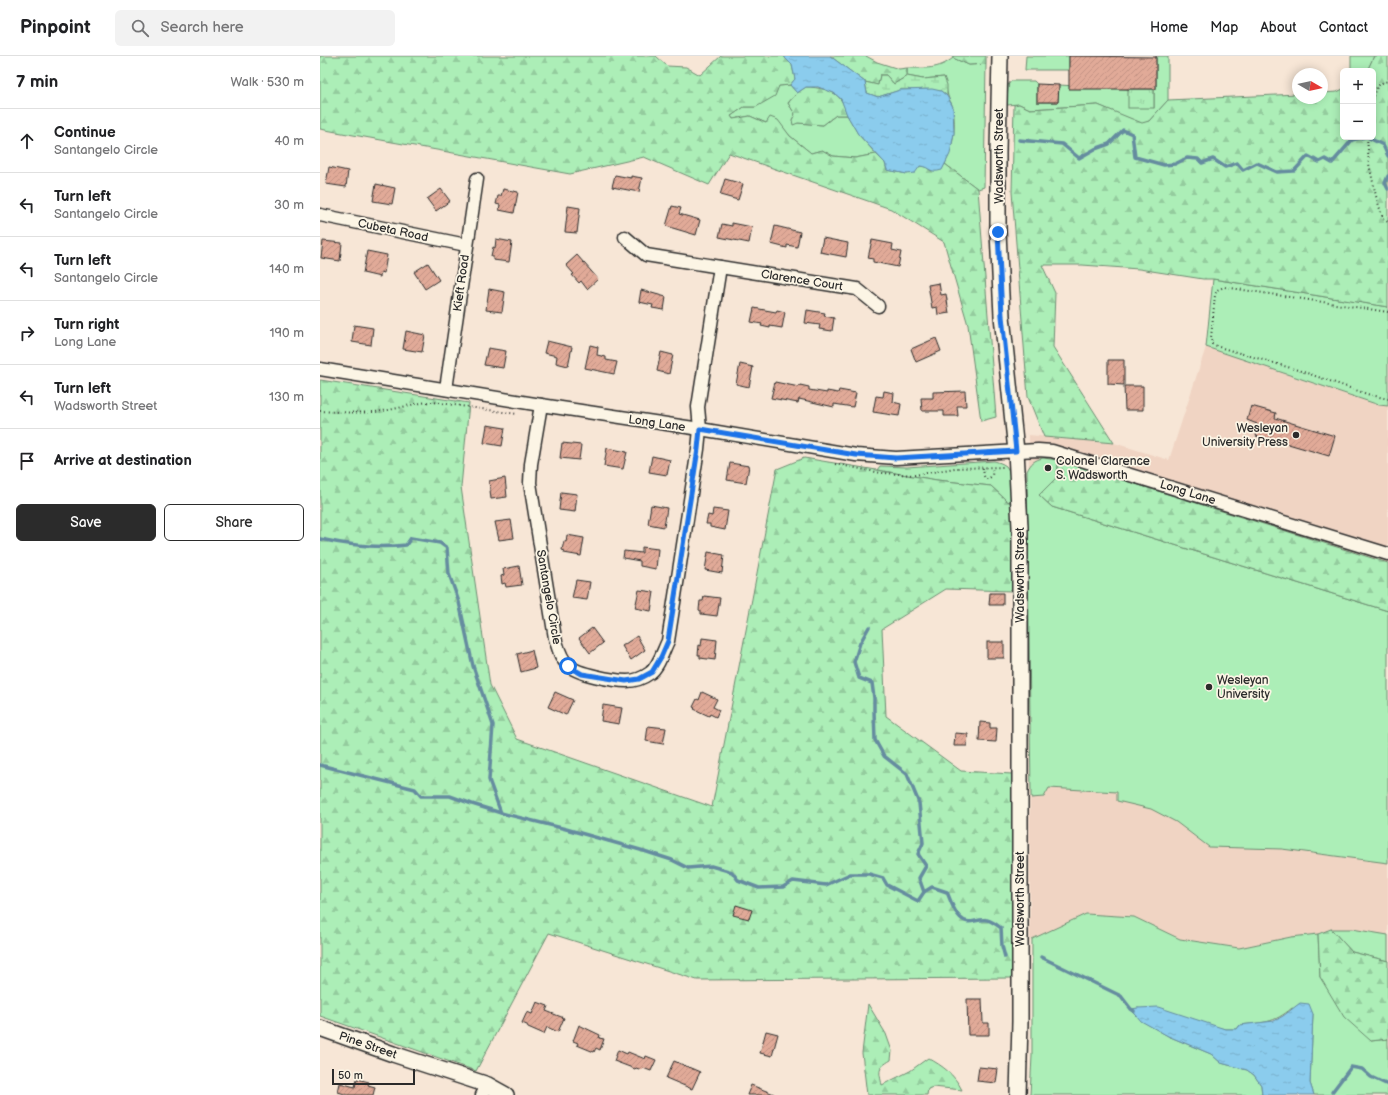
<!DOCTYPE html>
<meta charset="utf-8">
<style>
:root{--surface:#fff;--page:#f2f2f2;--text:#202124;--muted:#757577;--line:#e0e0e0;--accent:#2b2b2b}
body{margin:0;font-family:"Balsamiq Sans",sans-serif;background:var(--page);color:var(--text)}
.controls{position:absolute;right:12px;top:12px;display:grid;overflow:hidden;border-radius:6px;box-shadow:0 2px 10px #0003}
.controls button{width:36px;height:36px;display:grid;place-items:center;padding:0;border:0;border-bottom:1px solid var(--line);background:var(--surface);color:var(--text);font:20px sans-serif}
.compass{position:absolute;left:972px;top:12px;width:36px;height:36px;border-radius:50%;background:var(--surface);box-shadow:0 2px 10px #0003;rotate:99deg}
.scale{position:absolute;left:12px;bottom:10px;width:83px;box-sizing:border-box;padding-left:4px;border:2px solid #2b2b2b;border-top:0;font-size:11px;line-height:14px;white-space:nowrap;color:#2b2b2b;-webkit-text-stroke:3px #fcf5e5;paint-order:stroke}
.stop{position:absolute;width:12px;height:12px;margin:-9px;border:3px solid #1a73e8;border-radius:50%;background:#fff}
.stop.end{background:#1a73e8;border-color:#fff;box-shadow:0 1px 4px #0008}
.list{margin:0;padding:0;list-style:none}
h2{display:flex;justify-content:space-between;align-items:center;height:52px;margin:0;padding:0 16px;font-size:17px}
h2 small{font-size:13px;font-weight:400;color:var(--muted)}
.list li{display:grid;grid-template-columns:26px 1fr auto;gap:12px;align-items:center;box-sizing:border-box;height:64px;padding:0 16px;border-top:1px solid var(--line)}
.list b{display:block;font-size:15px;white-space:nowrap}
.list p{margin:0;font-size:13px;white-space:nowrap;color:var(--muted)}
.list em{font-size:13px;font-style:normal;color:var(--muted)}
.actions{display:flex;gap:8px;padding:12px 16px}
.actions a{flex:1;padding:9px 0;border:1px solid var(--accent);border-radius:6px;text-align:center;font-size:14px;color:var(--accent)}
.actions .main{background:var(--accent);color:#fff}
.icon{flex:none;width:22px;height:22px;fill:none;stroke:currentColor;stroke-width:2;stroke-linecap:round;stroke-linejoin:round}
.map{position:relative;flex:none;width:1068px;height:1039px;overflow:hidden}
header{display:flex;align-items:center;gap:24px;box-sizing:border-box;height:56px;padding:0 20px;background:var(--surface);border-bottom:1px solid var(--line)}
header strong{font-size:19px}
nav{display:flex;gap:22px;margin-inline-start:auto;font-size:14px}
.search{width:280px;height:36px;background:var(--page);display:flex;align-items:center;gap:10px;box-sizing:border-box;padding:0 14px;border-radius:6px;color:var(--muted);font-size:15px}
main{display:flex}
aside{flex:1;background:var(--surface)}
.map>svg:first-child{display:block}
</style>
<header>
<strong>Pinpoint</strong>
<div class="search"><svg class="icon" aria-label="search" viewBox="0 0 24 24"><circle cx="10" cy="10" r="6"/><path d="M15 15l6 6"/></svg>Search here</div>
<nav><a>Home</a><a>Map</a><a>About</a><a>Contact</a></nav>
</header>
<main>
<aside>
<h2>7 min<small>Walk · 530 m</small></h2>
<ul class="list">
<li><svg class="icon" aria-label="ahead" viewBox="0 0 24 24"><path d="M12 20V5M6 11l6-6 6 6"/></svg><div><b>Continue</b><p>Santangelo Circle</p></div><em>40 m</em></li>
<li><svg class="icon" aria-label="left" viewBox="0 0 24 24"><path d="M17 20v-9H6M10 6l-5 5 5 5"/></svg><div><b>Turn left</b><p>Santangelo Circle</p></div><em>30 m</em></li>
<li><svg class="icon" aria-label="left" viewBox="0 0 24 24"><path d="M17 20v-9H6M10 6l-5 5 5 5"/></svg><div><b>Turn left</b><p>Santangelo Circle</p></div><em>140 m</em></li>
<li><svg class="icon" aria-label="right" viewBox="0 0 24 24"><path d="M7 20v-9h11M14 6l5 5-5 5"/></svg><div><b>Turn right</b><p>Long Lane</p></div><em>190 m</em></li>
<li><svg class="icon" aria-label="left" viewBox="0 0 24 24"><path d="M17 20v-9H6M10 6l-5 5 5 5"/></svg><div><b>Turn left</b><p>Wadsworth Street</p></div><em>130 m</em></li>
<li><svg class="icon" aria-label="arrive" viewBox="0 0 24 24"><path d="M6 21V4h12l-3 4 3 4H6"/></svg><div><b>Arrive at destination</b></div></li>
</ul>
<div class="actions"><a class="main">Save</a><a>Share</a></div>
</aside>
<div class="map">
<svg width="1068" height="1039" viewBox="0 0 1068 1039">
<defs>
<pattern id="forest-firs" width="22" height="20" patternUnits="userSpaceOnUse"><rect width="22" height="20" fill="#aceeb7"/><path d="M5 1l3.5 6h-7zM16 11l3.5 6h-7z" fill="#94cc9e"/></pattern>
<pattern id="wetland-marsh" width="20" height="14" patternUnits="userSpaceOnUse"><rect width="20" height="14" fill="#aceeb7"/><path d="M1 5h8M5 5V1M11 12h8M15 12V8" fill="none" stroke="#94cc9e"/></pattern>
<pattern id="park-tufts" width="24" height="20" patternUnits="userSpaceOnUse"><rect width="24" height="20" fill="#aceeb7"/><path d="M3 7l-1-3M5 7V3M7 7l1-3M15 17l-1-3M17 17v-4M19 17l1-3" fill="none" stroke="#94cc9e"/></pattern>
<pattern id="water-ripples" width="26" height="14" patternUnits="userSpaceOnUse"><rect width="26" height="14" fill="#8bcced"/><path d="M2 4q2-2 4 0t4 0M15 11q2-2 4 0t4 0" fill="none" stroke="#78afcb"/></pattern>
<pattern id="building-hatch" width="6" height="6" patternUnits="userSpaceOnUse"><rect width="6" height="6" fill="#e1aa98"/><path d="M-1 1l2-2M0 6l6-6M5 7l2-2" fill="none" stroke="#c19283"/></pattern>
</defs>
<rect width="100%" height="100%" fill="#f7e6d6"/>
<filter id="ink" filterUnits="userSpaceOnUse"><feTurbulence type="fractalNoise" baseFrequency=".025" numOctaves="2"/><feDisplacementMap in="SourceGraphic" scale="8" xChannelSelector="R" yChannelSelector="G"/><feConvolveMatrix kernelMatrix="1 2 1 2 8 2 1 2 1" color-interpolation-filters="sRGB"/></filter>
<g filter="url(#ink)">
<polygon fill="#f0d4c3" points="886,291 1059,349 1068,350 1068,905 1011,873 998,878 971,881 919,892 860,883 814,861 766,858 710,884 709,379 794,387 849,404"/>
<g fill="#aceeb7" stroke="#6c8c71">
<polygon points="706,0 749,0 749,14 705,14"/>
<polygon points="839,0 848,0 848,44 829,65 822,68 778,49 710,53 699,48 687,49 688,29 691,25 714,25 717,28 717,46 738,46 739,29 808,33 834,52 834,33 836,32 836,2"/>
<polygon points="1031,0 1054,0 1047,15 1031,15"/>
<path d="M633 2 649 9 666 8 664 131 658 133 625 108C634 90 636 71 633 52 632 47 629 44 628 40 626 34 626 28 624 21L603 23 587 20V12C606 12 618 14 633 2Z"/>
<polygon points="470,29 477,37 468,47 475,58 472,64 478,67 503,69 516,59 527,59 538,78 556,98 535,102 513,100 502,94 491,97 470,80 457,64 446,67 430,60 413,63 411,60 424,51 436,51 458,30"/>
<polygon points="893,223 1068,251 1068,350 1059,349 886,291"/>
<path d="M723 402 739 404 736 422 719 439 732 451 1068 555V807L962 793 889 791 856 766 831 753 797 745V736L729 732 724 741 711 742 707 415C711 407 714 404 723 402Z"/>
<path d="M674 405C678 406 682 407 686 410 692 416 692 438 692 447L687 445 671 430 617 424 557 414 560 410 587 411Z"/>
<path d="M766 858 814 861 860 883 919 892 971 881 998 878 1000 921 1051 985 1068 983V1039H994L990 1027 993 958 972 952C953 968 944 966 920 969L917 973H905L818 952 811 954 822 965 848 980 891 998 901 1007 927 1014 934 1019 941 1029 942 1039H710L712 1000V883Z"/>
<polygon points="1011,873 1032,873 1068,879 1068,905 1032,896"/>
</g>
<g fill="url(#forest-firs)" stroke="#6c8c71">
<polygon points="0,0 336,0 347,10 366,11 380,19 401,0 465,0 465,2 472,9 475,23 470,29 459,30 455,40 436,51 424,51 411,60 413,63 430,60 446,67 450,61 458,64 470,80 491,97 502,94 513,100 535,102 556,98 565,107 567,114 587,118 599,110 606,111 611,115 622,113 625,108 658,133 676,361 661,365 648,269 624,186 571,153 409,97 389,129 324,101 250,118 0,73"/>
<polygon points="510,0 546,0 557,6 579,13 587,12 587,20 574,28 566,19 560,19 558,29 545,26"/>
<polygon points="633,0 666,0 666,8 649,9 633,2"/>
<polygon points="1054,0 1068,0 1068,251 893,223 883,223 819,213 762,209 722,209 735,237 733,291 794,387 724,381 708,341 692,136 694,49 699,48 710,53 778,49 822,67 829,65 848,44 978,38 978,42 1002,42 1002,37 1017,36 1023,33 1023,81 1053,81 1053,15 1047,15"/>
<path d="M486 31C497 31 515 34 521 44 524 48 525 54 527 59H516L503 69 478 67 473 69 472 64 475 58 468 47 477 37Z"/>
<polygon points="0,324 149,347 141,431 170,629 197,683 392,751 457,413 484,402 617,424 671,430 687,445 692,447 692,535 626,533 562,573 566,660 641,715 692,718 692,922 377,924 229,877 156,1015 0,960"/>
<polygon points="739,404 1068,507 1068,555 732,451 719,439 736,422"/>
<polygon points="1011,873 1032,896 1068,905 1068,983 1051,985 1024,961 1000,921 998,878"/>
<path d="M548 948 566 978 572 995 571 1004C557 1012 559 1015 562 1029L590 1015 608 1002C623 1010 634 1018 642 1034L613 1031 608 1033 607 1039H547L542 997Z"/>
</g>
<polygon fill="url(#wetland-marsh)" stroke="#6c8c71" points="560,19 566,19 574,28 587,20 603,23 624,21 627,29 627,40 621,35 580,34 558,41 547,37 545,26 558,29"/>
<rect fill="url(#park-tufts)" stroke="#6c8c71" x="808" y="33" width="26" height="19"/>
<g fill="url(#water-ripples)" stroke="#658c9f">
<path d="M465 0H510L545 26 547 37 558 41 580 34 612 33 621 35 627 40 633 51 634 77 630 98 622 114C609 118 611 111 600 110L595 117 587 118 567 114 565 107 538 78 527 59 521 43 514 37 498 31H486L477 37 470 29 475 23 472 9 465 2Z"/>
<polygon points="980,947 989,948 993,958 990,1027 994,1039 942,1039 941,1029 934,1019 927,1014 901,1007 891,998 848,980 821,965 811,953 818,952 838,951 905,973 917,973 920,969 954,965 963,960"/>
</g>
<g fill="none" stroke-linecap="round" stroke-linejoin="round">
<g stroke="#658c9f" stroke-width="3.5">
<polyline points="1047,81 1063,89 1068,100"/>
<polyline points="699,84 742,88 759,102 775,93 789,88 803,74 812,78 815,101 844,109 855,108 867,102 878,103 882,107 893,103 905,111 917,107 923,114 937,107 957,116 974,115 988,100 999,106 1005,103 1012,107 1032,84 1045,81"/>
<polyline points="1068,120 1065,127 1068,133"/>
<path d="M0 483C28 489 57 493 86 489L91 482 120 487 127 492 129 518 139 546 153 610 173 669 169 724 181 757"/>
<polyline points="549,571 540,587 534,606 539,622 552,627 554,642 554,655 555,684 564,700 587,718 599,747 603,787 598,798 606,810 599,822 604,836"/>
<path d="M0 709 95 733 101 740H130L152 748 181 757 246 773 324 795 352 804 368 812 391 810 412 816 418 824 439 832 463 831 473 825 506 829 530 818H549L563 822 567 829 598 845 604 836 612 831 627 836C630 843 633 853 638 859 648 872 655 862 667 864 672 865 676 868 681 872L682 890 685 901"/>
<polyline points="721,901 801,940 811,953 814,955"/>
<polyline points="1012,1036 1031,1011 1042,1013 1051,1021 1068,1029"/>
</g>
</g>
<g fill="url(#building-hatch)" stroke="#2b2b2b">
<polygon points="749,0 836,1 836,33 749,33"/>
<polygon points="717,28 739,29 738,46 717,46"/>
<polygon points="9,111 28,115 26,131 6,128"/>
<polygon points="295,119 311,122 311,120 322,122 319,136 292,131"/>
<polygon points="405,123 423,128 418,144 400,139"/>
<polygon points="56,128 75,132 72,148 53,145"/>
<polygon points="121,133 130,145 116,155 107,143"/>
<polygon points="183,133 198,136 194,157 179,154 180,149 176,148 178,140 181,140"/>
<polygon points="248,150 260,152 257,177 245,176"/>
<polygon points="352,150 361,152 359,158 380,164 376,179 346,170"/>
<polygon points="412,167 432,171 429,187 399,181 402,168 412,170"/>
<polygon points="455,170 480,176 477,191 467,189 467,192 451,188"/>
<polygon points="503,182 528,187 526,201 500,196"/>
<polygon points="176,183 192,186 189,206 173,204 173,200 171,200 173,191 175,192"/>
<polygon points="552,184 573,188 572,194 581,196 578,211 553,206 553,203 548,202"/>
<polygon points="3,185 22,187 20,205 1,202"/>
<polygon points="47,195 67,199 64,217 61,216 60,221 43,217"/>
<polygon points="257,199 278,223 267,233 261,225 259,227 252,219 254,218 246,209"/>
<polygon points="108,207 119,224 105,233 94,216"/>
<polygon points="619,227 621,239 626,238 629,257 618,259 617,251 612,252 608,229"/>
<polygon points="169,233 185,236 182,256 166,254"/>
<polygon points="321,234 346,241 344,254 332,252 333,249 319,246"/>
<polygon points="434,252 456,256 457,254 465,256 462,272 450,270 450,272 441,270 442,268 431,266"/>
<polygon points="487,254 505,257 504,260 514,262 512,275 499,273 500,269 485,267"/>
<polygon points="34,269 53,272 51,289 32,286"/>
<polygon points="86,275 105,279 102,296 83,293"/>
<polygon points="616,282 621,295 596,306 591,293"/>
<polygon points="227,285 252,291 248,310 236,307 237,300 224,297"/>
<polygon points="270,289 278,291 277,299 286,301 286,304 297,306 294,318 265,312"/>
<polygon points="168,292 186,295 183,312 164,309"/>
<polygon points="341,296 353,299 349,318 337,315"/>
<polygon points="788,304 804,304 804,329 788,328"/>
<polygon points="420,308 433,311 429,331 416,328"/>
<polygon points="455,326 479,331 480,329 489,331 489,334 507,337 507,335 518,337 519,334 536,337 533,351 514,348 514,351 479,343 478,347 451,342"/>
<polygon points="804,330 823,330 823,354 805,354"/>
<polygon points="564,335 574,337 573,346 581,348 579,360 553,356 556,340 563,341"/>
<polygon points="645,335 646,350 637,350 638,360 624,360 624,355 602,355 601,342 613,342 613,336"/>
<polygon points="931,350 956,357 955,362 1015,380 1009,400 948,382 948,384 936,380 939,370 937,370 937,368 927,364"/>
<polygon points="167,369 185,372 182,390 164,387"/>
<polygon points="242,387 261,389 259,404 240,402"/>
<polygon points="287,392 307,396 303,413 284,410"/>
<polygon points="332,400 350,404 347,419 329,416"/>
<polygon points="410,407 429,410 426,427 407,424"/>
<polygon points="185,422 187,441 171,443 169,425"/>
<polygon points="241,436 257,438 255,456 239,454"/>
<polygon points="331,449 347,452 344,471 328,468"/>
<polygon points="393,453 408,455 405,474 390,471 390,468 386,468 388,459 392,460"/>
<polygon points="191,464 194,482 179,484 175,466"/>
<polygon points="247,479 264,482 261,500 244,497 245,495 242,494 244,485 246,486"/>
<polygon points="322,491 338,493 336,513 320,510 320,505 303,502 304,495 322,497"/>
<polygon points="388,496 404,499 402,517 385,514"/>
<polygon points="199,510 202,529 186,531 185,527 182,528 181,520 184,519 183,513"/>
<polygon points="256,524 270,526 267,544 252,542"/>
<polygon points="319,534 334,536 331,555 315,552"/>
<polygon points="670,537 683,537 683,549 669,549"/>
<polygon points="384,540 400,542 397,560 381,558 381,555 379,554 380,545 383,545"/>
<polygon points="272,572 283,587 270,597 259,582"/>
<polygon points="317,580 325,594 311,604 302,590"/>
<polygon points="382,582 397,584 395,604 380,602 380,599 378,599 379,589 381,590"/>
<rect x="667" y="586" width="17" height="16"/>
<polygon points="212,594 216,612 201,616 197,598"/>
<polygon points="235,636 253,644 246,659 228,651"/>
<polygon points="382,636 397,643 393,651 399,654 396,661 390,658 389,660 374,653 375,652 373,651 377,643 379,644"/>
<polygon points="283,649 302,652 299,668 281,665"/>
<polygon points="660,666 670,667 670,672 677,672 676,686 659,685"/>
<polygon points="328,670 346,672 343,688 326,685"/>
<polygon points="635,677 648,678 647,690 634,690"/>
<polygon points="416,849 432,854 429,863 413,859"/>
<polygon points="647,943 662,943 663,967 669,967 669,979 648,979"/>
<polygon points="217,946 228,950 226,955 244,962 238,976 227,971 224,978 208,971 207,969 202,967 207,956 212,958"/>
<polygon points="259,969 280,979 279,982 284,983 280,994 276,992 274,996 257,989 258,987 253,985"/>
<polygon points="446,975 458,978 452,1000 440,997"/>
<polygon points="298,994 307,998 308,996 325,1003 326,1000 336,1004 331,1015 323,1012 322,1014 316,1012 315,1013 294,1005"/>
<polygon points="354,1005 380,1016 372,1033 346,1022"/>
<polygon points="659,1011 678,1013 676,1027 657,1025"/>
<polygon points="37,1023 49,1026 48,1029 55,1031 53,1039 28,1039 18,1036 20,1027 35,1031"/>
<polygon points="431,1029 454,1038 454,1039 427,1039"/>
</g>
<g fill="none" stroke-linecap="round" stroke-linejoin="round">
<defs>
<g id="minor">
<polyline points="0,159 146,189"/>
<polyline points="305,181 326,199 537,233 558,250"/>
<polyline points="0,313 221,349 380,373 536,399 576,402 718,394 732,395 1068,498"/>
<polyline points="126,333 157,123"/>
<path d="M221 349 211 408 210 427 235 582C238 591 240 602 248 609 256 618 295 625 307 625 316 625 323 622 330 617 339 610 343 595 348 585L378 393 380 373 378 351 400 211"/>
<polyline points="162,1039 168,1029"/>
</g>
<g id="tertiary">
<polyline points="680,0 678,96 678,176 682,260 696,395 700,471 700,966 698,1039"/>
<polyline points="0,972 73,998 168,1029 186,1039"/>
</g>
</defs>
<use href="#minor" stroke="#2b2b2b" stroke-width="15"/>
<use href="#tertiary" stroke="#2b2b2b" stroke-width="18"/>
<g stroke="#2b2b2b" stroke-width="2" stroke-dasharray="1 3" stroke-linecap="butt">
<polyline points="836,1 837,0"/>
<path d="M1053 40C1056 31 1059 27 1068 25"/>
<polyline points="1047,81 1049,108 1056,140 1063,163 1068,166"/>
<polyline points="1068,256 904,231 897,234 895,239 891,282 892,288 899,291 981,315 1047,338 1068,343"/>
<path d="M0 355C20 356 42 358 62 355 79 353 96 346 113 346L197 358"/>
<polyline points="515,408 561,417 595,419 635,412 685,411"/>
<polyline points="663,412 664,420 666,423 668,423 672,420 673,411"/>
</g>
<use href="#minor" stroke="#fcf5e5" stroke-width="12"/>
<use href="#tertiary" stroke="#fcf5e5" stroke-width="15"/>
</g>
</g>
<g fill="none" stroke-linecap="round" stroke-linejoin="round" filter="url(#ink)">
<polyline stroke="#1a73e8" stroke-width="5" points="248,610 262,618 306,625 319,623 332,616 341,601 348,585 378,393 380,373 536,399 576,402 696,395 682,260 678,176"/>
</g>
<g fill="#2b2b2b" stroke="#fcf5e5" stroke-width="1.5">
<circle cx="976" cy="379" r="4"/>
<circle cx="728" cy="412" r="4"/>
<circle cx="889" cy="631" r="4"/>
</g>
<g text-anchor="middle" stroke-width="3.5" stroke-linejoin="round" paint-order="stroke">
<g font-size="12" fill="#2b2b2b" stroke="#fcf5e5">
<text transform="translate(679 100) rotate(-90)" y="4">Wadsworth Street</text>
<text transform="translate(73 174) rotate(12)" y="4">Cubeta Road</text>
<text transform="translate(482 224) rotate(9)" y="4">Clarence Court</text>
<text transform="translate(141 227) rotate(-82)" y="4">Kieft Road</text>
<text transform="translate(337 367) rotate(8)" y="4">Long Lane</text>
<text transform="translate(868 436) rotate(17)" y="4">Long Lane</text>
<text transform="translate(700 519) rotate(-90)" y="4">Wadsworth Street</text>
<text transform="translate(229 541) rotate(80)" y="4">Santangelo Circle</text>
<text transform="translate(700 843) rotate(-90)" y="4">Wadsworth Street</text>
<text transform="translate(48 989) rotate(19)" y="4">Pine Street</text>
</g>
<g font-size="12" fill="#2b2b2b" stroke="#fcf5e5" text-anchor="start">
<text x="968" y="376" text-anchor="end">Wesleyan<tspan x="968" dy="14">University Press</tspan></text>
<text x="736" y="409">Colonel Clarence<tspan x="736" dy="14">S. Wadsworth</tspan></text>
<text x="897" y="628">Wesleyan<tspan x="897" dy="14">University</tspan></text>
</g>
</g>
</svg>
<div class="controls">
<button>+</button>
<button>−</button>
</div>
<svg class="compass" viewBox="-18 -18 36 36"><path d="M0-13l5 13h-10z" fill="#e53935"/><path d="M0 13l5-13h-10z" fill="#757577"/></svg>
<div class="scale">50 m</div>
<div class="stop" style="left:248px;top:610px"></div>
<div class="stop end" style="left:678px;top:176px"></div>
</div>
</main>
